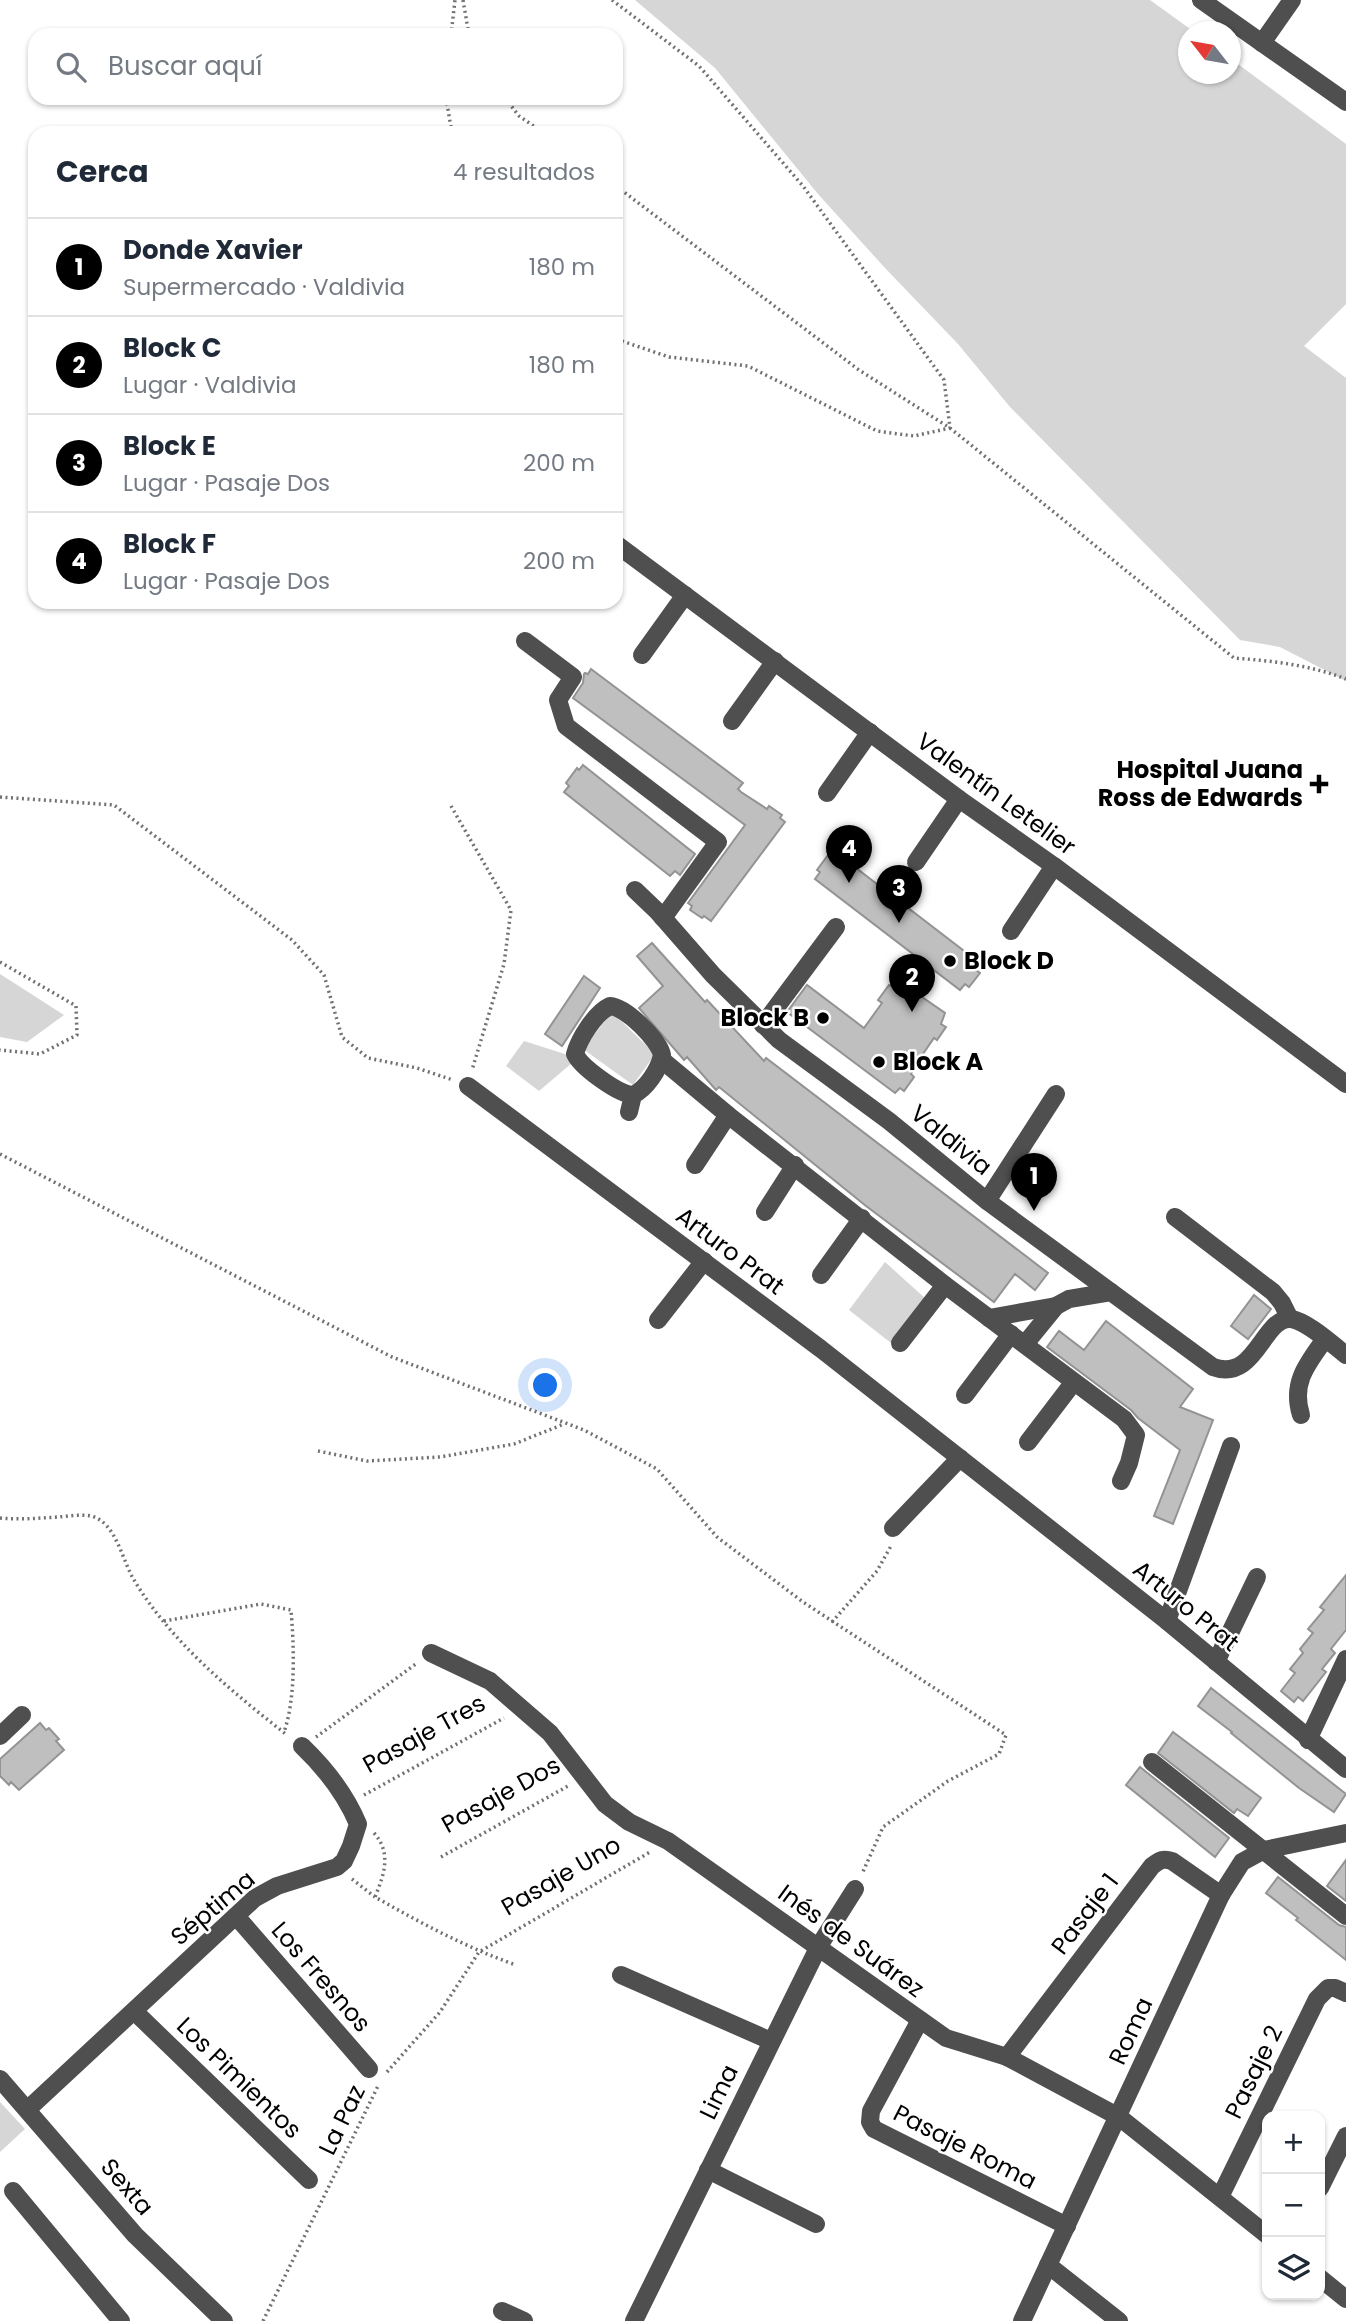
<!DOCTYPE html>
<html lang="es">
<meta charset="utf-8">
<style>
:root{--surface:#fff;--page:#f6f6f7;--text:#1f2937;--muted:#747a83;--line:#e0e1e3;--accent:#000}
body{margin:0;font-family:Poppins,sans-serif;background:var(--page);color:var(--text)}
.controls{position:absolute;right:21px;bottom:21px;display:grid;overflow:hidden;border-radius:14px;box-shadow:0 2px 5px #0004}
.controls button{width:63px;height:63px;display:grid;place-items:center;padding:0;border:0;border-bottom:2px solid var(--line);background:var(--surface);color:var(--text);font:35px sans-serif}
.compass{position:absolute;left:1178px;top:21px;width:63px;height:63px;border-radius:50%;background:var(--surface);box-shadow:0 2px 5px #0004;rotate:301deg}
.you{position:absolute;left:546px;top:1386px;width:24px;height:24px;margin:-18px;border:5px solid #fff;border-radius:50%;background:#1a73e8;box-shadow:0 0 0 10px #1a73e833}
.badge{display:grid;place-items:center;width:46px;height:46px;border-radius:50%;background:var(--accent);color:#fff;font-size:23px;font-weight:700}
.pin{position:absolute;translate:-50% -58px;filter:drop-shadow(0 2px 4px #0008)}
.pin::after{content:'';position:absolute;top:37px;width:24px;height:21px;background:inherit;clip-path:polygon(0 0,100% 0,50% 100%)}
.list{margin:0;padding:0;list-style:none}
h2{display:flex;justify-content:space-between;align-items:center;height:91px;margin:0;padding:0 28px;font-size:30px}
h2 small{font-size:23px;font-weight:400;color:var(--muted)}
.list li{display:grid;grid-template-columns:46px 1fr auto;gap:21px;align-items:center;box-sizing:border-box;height:98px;padding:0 28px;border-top:2px solid var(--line)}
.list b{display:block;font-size:26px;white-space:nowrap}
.list p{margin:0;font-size:23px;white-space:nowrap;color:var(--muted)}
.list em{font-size:23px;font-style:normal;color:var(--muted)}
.icon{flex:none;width:38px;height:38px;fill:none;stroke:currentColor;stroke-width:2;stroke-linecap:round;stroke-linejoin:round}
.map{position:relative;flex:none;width:1346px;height:2321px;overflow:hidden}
.search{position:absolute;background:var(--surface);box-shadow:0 2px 5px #0004;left:28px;top:28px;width:595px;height:77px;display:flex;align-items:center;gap:18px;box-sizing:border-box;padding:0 24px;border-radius:21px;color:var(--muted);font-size:26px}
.panel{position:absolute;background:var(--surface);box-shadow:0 2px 5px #0004;left:28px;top:126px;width:595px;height:483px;border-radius:21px}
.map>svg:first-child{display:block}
</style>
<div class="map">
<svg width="1346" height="2321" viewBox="0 0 1346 2321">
<rect width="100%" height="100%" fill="#fff"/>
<g fill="#d6d6d6">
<polygon points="635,0 1150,0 1193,31 1188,32 1188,74 1230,74 1231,59 1346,144 1346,304 1304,346 1346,378 1346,681 1280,647 1240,640 1010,407 958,344 885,268 818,194 715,68"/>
<polygon points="0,974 64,1015 27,1042 0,1037"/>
<polygon points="612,1012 655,1054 633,1085 583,1049"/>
<polygon points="524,1041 568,1055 572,1063 539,1091 506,1066"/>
<polygon points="885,1262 926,1299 891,1343 849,1310"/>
<polygon points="0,2102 25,2129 0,2152"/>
</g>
<g fill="#bfbfbf" stroke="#939393" stroke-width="2">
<polygon points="591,669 743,783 738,789 741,792 767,809 769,806 782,815 780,818 785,822 711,921 704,916 702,918 690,910 692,906 688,903 745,825 573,698 583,683 584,674 585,673 588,674"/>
<polygon points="583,765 695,854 680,875 675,871 670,876 564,792 569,786 566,783 577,768 579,770"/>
<polygon points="834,851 981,964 976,970 980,973 969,987 965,984 960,990 815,879 820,872 817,870 828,855 830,857"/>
<polygon points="652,943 705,1002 707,1000 764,1061 766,1058 1048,1273 1035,1290 1015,1274 994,1302 866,1206 719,1087 716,1090 687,1057 684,1060 639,1008 663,986 637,956"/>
<polygon points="584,976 600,988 562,1046 545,1034"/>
<polygon points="896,979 945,1013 941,1024 946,1027 937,1040 934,1038 914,1067 911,1074 914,1077 904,1091 900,1088 895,1093 787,1012 807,985 864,1028 882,1003 878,1000 889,985 891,986"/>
<polygon points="1254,1295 1271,1309 1248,1339 1231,1326"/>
<polygon points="1106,1321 1193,1389 1180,1407 1213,1420 1173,1524 1154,1516 1180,1450 1138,1418 1131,1410 1047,1347 1059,1331 1084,1350"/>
<polygon points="1346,1575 1346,1630 1331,1649 1335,1653 1322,1669 1326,1672 1303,1701 1298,1697 1294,1702 1281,1691 1295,1673 1290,1669 1303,1653 1300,1649 1313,1633 1308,1629 1324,1610 1320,1607"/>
<polygon points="1211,1688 1346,1794 1334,1812 1299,1788 1231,1733 1232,1732 1198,1706"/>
<polygon points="40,1723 46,1730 49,1728 59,1739 56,1741 64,1750 19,1790 11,1782 9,1785 0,1776 0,1759"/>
<polygon points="1173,1732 1261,1798 1248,1816 1237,1809 1234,1813 1158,1753"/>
<polygon points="1140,1767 1229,1838 1215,1857 1126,1785"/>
<polygon points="1346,1860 1346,1901 1327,1886"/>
<polygon points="1278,1877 1339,1925 1346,1927 1346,1960 1296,1920 1298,1918 1266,1893"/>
</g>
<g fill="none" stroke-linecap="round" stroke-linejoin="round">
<g stroke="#717171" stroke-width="3.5" stroke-dasharray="2 3.5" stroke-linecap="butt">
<polyline points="463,0 469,35"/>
<polyline points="612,0 699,66 803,186 944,380 950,428 914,436 877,431 748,366 669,357 616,339"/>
<polyline points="451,35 455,0"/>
<polyline points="446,98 452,133"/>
<polyline points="505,98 519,116 544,133"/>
<path d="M616 186 859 370 950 428 1234 658C1273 661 1310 665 1346 679"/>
<polyline points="0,797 114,805 292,940 324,975 342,1037 368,1058 417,1068 453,1080"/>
<polyline points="451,806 511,910 504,964 472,1070"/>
<polyline points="0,962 76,1006 77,1035 40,1054 0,1050"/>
<polyline points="0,1154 392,1357 584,1430 657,1469 717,1537 803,1602 1006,1735 999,1754 948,1781 883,1827 862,1874"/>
<polyline points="318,1451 367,1461 440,1457 514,1444 564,1424"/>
<path d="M0 1518C20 1520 39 1518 59 1517 68 1516 81 1514 91 1516 116 1522 122 1560 134 1580 171 1642 231 1691 287 1735"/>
<path d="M164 1621 261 1604 291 1610C294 1646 296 1698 284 1732"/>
<polyline points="832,1622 877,1571 891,1546"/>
<polyline points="316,1737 417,1663"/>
<polyline points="364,1795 504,1718"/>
<path d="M374 1833C392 1853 384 1875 375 1897 421 1923 465 1947 516 1965"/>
<polyline points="441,1857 568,1786"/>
<polyline points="352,1879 375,1897"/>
<polyline points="387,2072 440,2012 479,1952 650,1852"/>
<polyline points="263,2321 379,2084"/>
</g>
<g stroke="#4f4f4f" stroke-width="18">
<polyline points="1201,0 1346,102"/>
<polyline points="1262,43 1292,0"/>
<polyline points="616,544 959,799 1054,866 1346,1084"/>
<polyline points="525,641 573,677 558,700 566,726 718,842 663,918"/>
<polyline points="642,655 685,595"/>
<polyline points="732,721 775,661"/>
<polyline points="827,793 870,732"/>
<polyline points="916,862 959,799"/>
<path d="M635 890 658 912 713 975 779 1040 889 1121 987 1201 1213 1367C1256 1383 1263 1316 1291 1319 1307 1321 1333 1345 1346 1355"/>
<polyline points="1011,931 1054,866"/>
<polyline points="763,1025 836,927"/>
<polyline points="662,1060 728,1115 945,1285 1124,1419 1136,1435 1129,1463 1121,1481"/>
<polyline points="468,1086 821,1349 1167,1621 1346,1769"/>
<path d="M629 1112 633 1095C646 1089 659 1070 662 1055 659 1040 626 1007 610 1006 595 1013 579 1039 575 1054 581 1067 618 1094 633 1095"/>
<polyline points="695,1165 728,1115"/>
<polyline points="987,1201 1056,1094"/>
<polyline points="765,1212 795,1165"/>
<polyline points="1175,1217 1273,1292 1282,1303 1290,1319"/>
<polyline points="821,1275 862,1218"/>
<polyline points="989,1318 1056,1306"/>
<polyline points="658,1320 704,1261"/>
<polyline points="900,1343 945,1285"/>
<polyline points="1025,1344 1056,1306 1069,1299 1111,1292"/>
<polyline points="965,1395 1011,1334"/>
<path d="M1301 1415C1291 1383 1307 1364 1325 1339"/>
<polyline points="1028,1442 1073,1383"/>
<polyline points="893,1528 960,1458"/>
<polyline points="1167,1621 1231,1446"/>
<polyline points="431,1653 490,1681 550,1733 605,1804 629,1822 668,1841 946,2038 1007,2057 1119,2117 1267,2235"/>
<polyline points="1216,1662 1257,1577"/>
<polyline points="0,1736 22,1715"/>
<polyline points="1308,1740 1346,1659"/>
<polyline points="1152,1762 1346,1916"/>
<polyline points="236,1916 369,2069"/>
<polyline points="621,1975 771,2041"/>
<polyline points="135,2012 309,2180"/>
<polyline points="920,2020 871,2111 870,2122 874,2129 1067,2226"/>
<path d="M1007 2057 1152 1866C1160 1860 1163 1858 1172 1861L1221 1895"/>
<polyline points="0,2079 135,2235 224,2321"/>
<path d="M28 2109 255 1898 277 1886 337 1867 344 1861 351 1846 358 1824C345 1793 326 1769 302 1746"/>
<polyline points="708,2170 816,2224"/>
<polyline points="1320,2188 1346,2136"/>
<polyline points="13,2191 121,2321"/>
<polyline points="1220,2197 1317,1999 1328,1988 1335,1988 1346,1993"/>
<polyline points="1048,2265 1119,2321"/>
<polyline points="1320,2278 1346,2299"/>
<polyline points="502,2311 524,2321"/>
<polyline points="634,2321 819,1946 855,1889"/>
<polyline points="1022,2321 1221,1895 1242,1862 1264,1850 1346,1833"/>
</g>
</g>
<g fill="#000" stroke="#fff" stroke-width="2.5">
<path d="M1315.5 773.5h7v7h7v7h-7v7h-7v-7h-7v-7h7z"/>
<circle cx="950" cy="961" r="7"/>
<circle cx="823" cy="1018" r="7"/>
<circle cx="879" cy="1062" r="7"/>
</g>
<g text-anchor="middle" stroke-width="5" stroke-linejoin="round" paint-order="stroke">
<g font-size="24" font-weight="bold" fill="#000" stroke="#fff" text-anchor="end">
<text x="1303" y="778">Hospital Juana<tspan x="1303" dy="28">Ross de Edwards</tspan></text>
<text x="964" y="969" text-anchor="start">Block D</text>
<text x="809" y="1026">Block B</text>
<text x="893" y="1070" text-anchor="start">Block A</text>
</g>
<g font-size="24" fill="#000" stroke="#fff">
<text transform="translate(996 794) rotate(36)" y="8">Valentín Letelier</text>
<text transform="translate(951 1140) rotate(39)" y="8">Valdivia</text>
<text transform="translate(730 1251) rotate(37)" y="8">Arturo Prat</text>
<text transform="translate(1186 1606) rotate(39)" y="8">Arturo Prat</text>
<text transform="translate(424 1734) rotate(-29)" y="8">Pasaje Tres</text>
<text transform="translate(501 1795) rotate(-29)" y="8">Pasaje Dos</text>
<text transform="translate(561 1876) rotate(-30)" y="8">Pasaje Uno</text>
<text transform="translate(213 1908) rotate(-40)" y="8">Séptima</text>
<text transform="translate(1085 1914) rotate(-53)" y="8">Pasaje 1</text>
<text transform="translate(851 1941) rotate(36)" y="8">Inés de Suárez</text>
<text transform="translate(321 1977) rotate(49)" y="8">Los Fresnos</text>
<text transform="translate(1131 2031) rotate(-65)" y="8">Roma</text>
<text transform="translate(1254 2072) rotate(-64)" y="8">Pasaje 2</text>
<text transform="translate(239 2078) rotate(44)" y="8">Los Pimientos</text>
<text transform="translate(719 2092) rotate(-64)" y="8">Lima</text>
<text transform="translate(342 2120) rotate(-64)" y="8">La Paz</text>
<text transform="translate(965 2147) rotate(27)" y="8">Pasaje Roma</text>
<text transform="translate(127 2187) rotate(49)" y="8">Sexta</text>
</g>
</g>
</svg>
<div class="controls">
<button>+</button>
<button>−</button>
<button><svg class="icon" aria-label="layers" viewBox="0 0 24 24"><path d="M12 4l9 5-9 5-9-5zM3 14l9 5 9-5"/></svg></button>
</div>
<svg class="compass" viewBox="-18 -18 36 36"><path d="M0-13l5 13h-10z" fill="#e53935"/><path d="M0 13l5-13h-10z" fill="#747a83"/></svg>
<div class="you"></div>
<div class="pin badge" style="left:1034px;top:1211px">1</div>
<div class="pin badge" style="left:912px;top:1012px">2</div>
<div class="pin badge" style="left:899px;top:923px">3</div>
<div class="pin badge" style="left:849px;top:883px">4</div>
<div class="search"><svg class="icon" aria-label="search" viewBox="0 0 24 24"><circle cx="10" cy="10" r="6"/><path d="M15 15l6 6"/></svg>Buscar aquí</div>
<section class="panel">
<h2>Cerca<small>4 resultados</small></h2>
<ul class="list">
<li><span class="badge">1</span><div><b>Donde Xavier</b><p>Supermercado · Valdivia</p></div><em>180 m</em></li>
<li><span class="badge">2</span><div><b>Block C</b><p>Lugar · Valdivia</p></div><em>180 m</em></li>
<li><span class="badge">3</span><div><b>Block E</b><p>Lugar · Pasaje Dos</p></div><em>200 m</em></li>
<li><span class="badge">4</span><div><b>Block F</b><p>Lugar · Pasaje Dos</p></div><em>200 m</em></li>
</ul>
</section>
</div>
